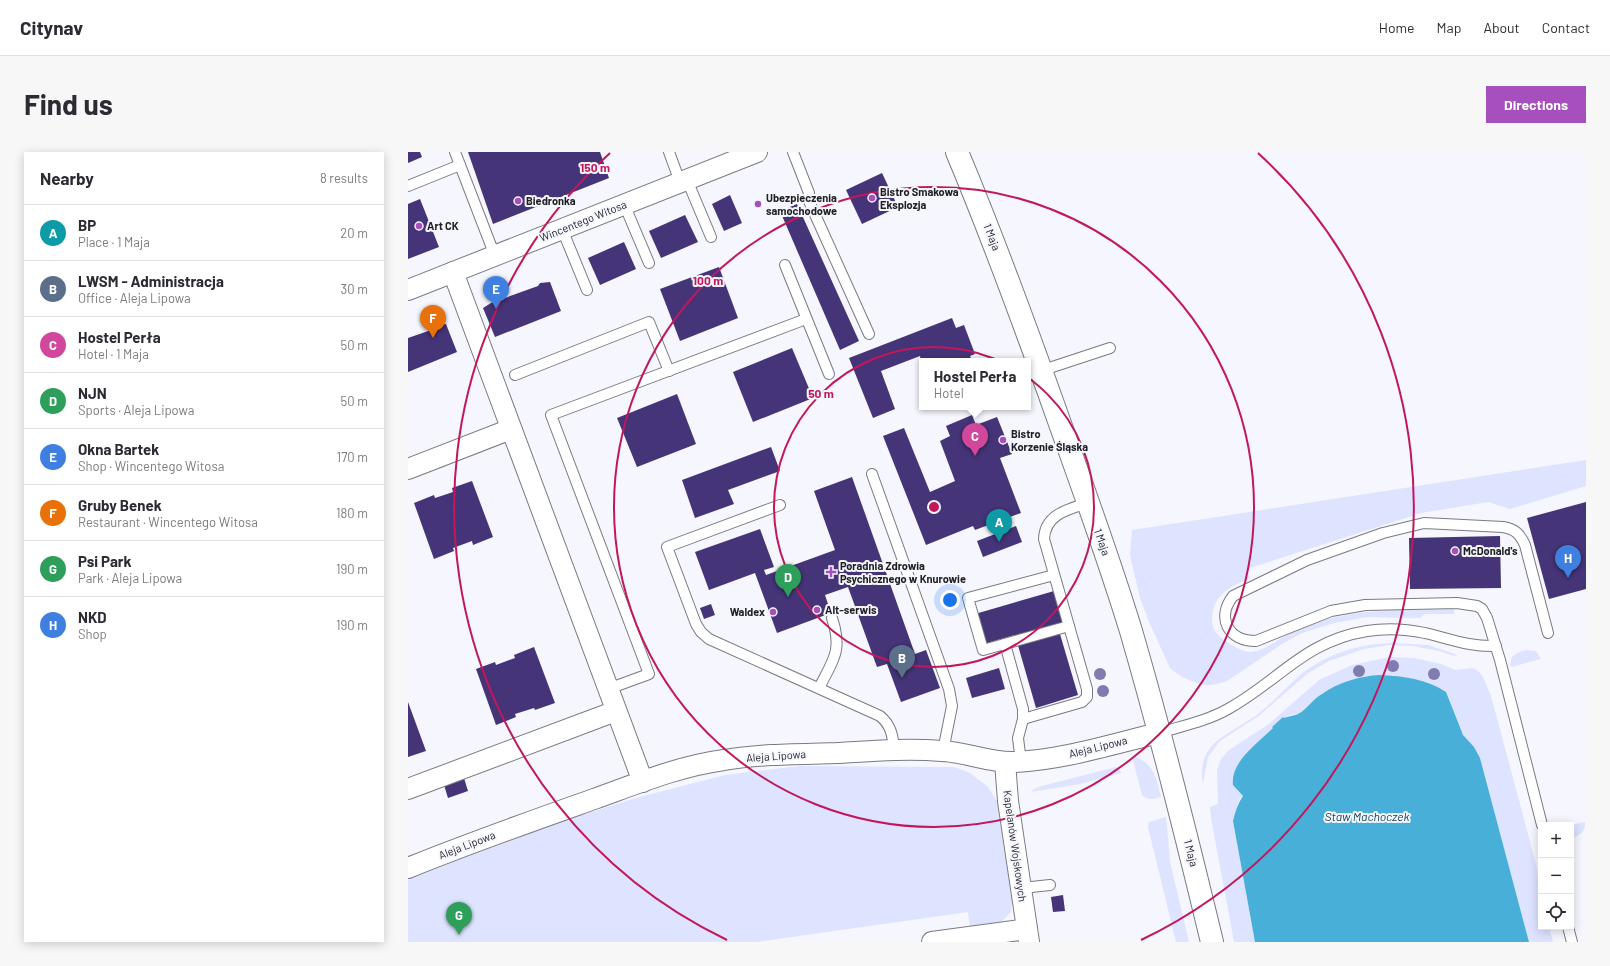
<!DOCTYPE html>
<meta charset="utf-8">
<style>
:root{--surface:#fff;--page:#f7f7f7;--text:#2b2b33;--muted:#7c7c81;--line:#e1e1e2;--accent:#a64fbd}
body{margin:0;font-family:Barlow,sans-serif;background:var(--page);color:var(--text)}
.controls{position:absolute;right:12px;bottom:12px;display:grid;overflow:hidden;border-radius:0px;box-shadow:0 2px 10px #0003}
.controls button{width:36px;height:36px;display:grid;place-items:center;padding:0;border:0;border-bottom:1px solid var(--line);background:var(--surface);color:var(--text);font:20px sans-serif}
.you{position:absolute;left:542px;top:448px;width:14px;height:14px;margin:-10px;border:3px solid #fff;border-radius:50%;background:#1a73e8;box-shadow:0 0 0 6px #1a73e833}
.badge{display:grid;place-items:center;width:26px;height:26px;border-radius:50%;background:var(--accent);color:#fff;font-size:13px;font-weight:700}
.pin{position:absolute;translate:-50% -33px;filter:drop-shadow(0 1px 2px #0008)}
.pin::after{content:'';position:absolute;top:21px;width:14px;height:12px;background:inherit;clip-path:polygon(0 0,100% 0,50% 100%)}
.popup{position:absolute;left:511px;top:206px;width:112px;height:52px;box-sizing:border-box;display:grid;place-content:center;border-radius:0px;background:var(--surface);filter:drop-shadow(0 1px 3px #0005);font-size:13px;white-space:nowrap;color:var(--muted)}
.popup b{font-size:15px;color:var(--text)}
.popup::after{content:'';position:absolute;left:50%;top:100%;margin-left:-8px;border:8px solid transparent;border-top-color:var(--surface)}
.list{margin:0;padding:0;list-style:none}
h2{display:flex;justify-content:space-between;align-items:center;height:52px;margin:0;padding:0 16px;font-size:17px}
h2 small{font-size:13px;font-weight:400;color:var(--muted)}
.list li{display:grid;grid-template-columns:26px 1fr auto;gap:12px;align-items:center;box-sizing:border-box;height:56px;padding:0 16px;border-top:1px solid var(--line)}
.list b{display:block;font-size:15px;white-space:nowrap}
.list p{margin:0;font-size:13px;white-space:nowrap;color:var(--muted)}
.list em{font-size:13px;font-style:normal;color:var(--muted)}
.icon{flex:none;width:22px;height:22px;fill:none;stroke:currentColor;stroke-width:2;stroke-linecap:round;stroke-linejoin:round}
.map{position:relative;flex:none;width:1178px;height:790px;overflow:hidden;border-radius:0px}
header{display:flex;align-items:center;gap:24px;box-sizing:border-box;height:56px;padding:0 20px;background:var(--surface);border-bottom:1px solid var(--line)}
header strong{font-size:19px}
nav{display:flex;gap:22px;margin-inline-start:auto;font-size:14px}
.intro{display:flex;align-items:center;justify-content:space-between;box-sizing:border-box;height:96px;padding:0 24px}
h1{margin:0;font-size:28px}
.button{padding:10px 18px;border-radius:0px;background:var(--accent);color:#fff;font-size:14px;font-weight:700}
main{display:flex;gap:24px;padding:0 24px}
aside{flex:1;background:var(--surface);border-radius:0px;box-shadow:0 2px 10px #0003}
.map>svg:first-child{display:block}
</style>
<header>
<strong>Citynav</strong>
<nav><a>Home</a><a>Map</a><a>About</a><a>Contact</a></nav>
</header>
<div class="intro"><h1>Find us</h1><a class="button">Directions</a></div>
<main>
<aside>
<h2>Nearby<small>8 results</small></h2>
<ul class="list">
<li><span class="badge" style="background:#0f9aa8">A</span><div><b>BP</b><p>Place · 1 Maja</p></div><em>20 m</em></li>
<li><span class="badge" style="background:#5c6f8a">B</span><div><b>LWSM - Administracja</b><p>Office · Aleja Lipowa</p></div><em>30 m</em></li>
<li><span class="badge" style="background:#d1479c">C</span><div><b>Hostel Perła</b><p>Hotel · 1 Maja</p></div><em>50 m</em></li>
<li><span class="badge" style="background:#2e9e5b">D</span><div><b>NJN</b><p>Sports · Aleja Lipowa</p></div><em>50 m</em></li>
<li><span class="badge" style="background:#3f7fe0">E</span><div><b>Okna Bartek</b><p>Shop · Wincentego Witosa</p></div><em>170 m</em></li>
<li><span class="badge" style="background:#e8710a">F</span><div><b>Gruby Benek</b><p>Restaurant · Wincentego Witosa</p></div><em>180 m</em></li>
<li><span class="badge" style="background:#2e9e5b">G</span><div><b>Psi Park</b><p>Park · Aleja Lipowa</p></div><em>190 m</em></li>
<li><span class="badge" style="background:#3f7fe0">H</span><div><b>NKD</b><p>Shop</p></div><em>190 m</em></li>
</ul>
</aside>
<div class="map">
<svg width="1178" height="790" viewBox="0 0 1178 790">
<rect width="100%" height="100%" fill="#f5f6fe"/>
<g fill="#dee3ff">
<path d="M1178 308V334L1102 357 1080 350 1013 361 839 417 842 426C830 431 814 438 808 450 804 457 802 472 807 479 812 488 834 500 843 500 856 499 865 490 876 485 887 479 898 473 910 470 953 456 1000 458 1046 457V462H1016L1013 466 959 465 926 471 894 481 874 492 819 529 805 533H795L786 530 774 525 762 516 741 470 732 446 722 403 724 378Z"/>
<path d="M983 491 1020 493 1050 503 1046 504 1031 499 1005 494 981 493 956 497 921 509 899 522 852 563 812 589 800 605 795 632C787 589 824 582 850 562 868 548 882 530 900 517 924 500 955 492 983 491Z"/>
<path d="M1119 498 1128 499 1133 507 1103 515C1100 503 1110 500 1119 498Z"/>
<polygon points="982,505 1006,506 1033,512 1047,518 1066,516 1071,520 1075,525 1083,544 1128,712 1133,746 1133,775 1141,775 1145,790 1121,790 1072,606 1055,583 1052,576 986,523 958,524 913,542 890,562 882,563 876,566 836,605 829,638 835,644 831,648 825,669 847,790 826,790 803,666 802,655 810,652 809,618 813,607 821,598 861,572 911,528 944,513"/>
<path d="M724 604C745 609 749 627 753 645 746 647 740 649 734 643Z"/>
<polygon points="392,614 546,615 562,621 580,635 589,649 604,749 603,760 594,769 562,776 560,760 349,790 0,790 0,728 57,705 158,668 228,646 317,623"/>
<polygon points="708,615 712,618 713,621 672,632 623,640 626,637 634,634"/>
<polygon points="758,665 762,710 781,790 768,790 740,675 741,670"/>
<path d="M1177 670C1178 679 1172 684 1163 686V673Z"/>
</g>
<path fill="#48b0d8" d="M972 523C996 524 1018 527 1038 540L1055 583 1066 595 1072 606 1121 790H847L825 669C827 660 830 651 835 644L825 633C822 610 850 591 865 576L864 575 875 565 876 566C879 565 888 563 890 562 899 557 905 547 914 542 931 530 952 524 972 523Z"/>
<g fill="#453478">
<polygon points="0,0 12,0 14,5 0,11"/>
<polygon points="60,0 192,0 201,26 85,72"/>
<polygon points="474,21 490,55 454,72 438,38"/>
<polygon points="322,43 334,71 316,79 304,52"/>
<polygon points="12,47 31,95 0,107 0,52"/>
<polygon points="389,52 451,189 432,198 372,59"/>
<polygon points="277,63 290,90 253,106 241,79"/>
<polygon points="216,90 228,117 192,133 180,106"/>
<polygon points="311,115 330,166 272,189 252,137"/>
<polygon points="142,130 153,159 87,185 75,156 83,151 130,134 132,131"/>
<polygon points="544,166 548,176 556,173 567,202 562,204 564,209 513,209 512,204 473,219 487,257 465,266 441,206"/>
<polygon points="38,172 49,200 0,220 0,186 26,177 29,173"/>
<polygon points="384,196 405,246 345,270 325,220"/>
<polygon points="269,242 288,292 229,315 209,266"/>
<polygon points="564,263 568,273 589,265 604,302 592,306 613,361 567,378 565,374 518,393 475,284 496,276 522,340 547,329 532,289 542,284 538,274"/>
<polygon points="363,295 372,319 320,338 326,352 287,366 274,328"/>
<polygon points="444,325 507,502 518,498 532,536 493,550 479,512 469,515 440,435 417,443 423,461 369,481 347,421 301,438 287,400 352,377 366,415 356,418 358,423 427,398 406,339"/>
<polygon points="64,329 85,385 65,393 64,389 45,396 46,399 26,407 6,351 26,343 27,346 45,340 44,336"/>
<polygon points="1178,350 1178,437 1141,447 1119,366"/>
<polygon points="608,374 614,390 575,405 569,389"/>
<polygon points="1092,384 1093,436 1002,437 1001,386"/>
<polygon points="653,437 662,468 649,472 670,543 628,556 607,483 576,492 567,462"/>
<polygon points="303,452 307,463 296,467 292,456"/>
<polygon points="126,495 147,551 127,558 126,556 107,562 108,565 88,573 68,517 87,510 88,513 107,506 106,503"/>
<polygon points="591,516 597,537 564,546 558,526"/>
<polygon points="0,550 18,599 0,605"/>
<polygon points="56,626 60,639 40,646 36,633"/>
<polygon points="655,743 657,759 645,760 643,745"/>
</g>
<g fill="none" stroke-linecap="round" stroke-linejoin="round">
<defs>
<g id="service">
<polyline points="47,0 87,104"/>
<polyline points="261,0 272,30"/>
<polyline points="385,0 401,41 400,47 461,182"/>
<polyline points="279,28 303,85"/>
<polyline points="0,34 52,13"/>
<polyline points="216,52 241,111"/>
<polyline points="154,77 179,138"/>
<polyline points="377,113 421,222"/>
<polyline points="107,223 241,170 261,219"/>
<polyline points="620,223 702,196"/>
<polyline points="464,322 541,537 544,554 535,599"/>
<path d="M372 353 259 395 288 472 293 480 301 487 472 564C483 573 485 584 486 598"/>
<polyline points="646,423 560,446 575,498 661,474"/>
<polyline points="597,492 615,557 615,567 610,586 613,610"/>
<path d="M411 536C425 508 435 499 424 466"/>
<polyline points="200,537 241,522 143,263 398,167"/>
<path d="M615 567 674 550 679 545V537L636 387C637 362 661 357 680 351"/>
<path d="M751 581C774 574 799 569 820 557 871 529 896 489 959 479 978 476 998 477 1017 481 1042 487 1062 495 1088 494"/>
<path d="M1134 673 1092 508 1079 466 1074 457 1069 454 1049 451 957 453 923 459 848 489C820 489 808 466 825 444L899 408 975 381 1016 371 1095 375C1107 377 1112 382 1117 393L1140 481"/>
<polyline points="614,736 642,733"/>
<polyline points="1160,775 1164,790"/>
</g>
<g id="minor">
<polyline points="45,120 235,630"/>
<polyline points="0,138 349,0"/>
<polyline points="0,317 103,277"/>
<polyline points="597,610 600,649 621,790"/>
<polyline points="0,637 208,559"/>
<path d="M0 716C61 691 124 669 186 647 228 632 271 614 316 608 353 602 391 602 429 601 463 599 499 596 534 599 558 600 582 611 606 610 655 608 704 592 751 581"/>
<polyline points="524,790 619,777"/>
</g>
<path id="tertiary" d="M549 0C586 88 618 176 650 266 675 336 701 407 723 479 753 582 779 686 804 790"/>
</defs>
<use href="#service" stroke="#797a83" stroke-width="12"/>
<use href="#minor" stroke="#797a83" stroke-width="22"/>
<use href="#tertiary" stroke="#797a83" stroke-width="24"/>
<use href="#service" stroke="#fff" stroke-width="10"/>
<use href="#minor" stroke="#fff" stroke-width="20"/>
<use href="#tertiary" stroke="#fff" stroke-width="22"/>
</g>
<g fill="#817caf">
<circle cx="985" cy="514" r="6"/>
<circle cx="951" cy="519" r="6"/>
<circle cx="692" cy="522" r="6"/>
<circle cx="1026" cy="522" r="6"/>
<circle cx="695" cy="539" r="6"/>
</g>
<g fill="none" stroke="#c2185b" stroke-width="2">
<circle cx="526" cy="355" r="160"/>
<circle cx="526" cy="355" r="320"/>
<path d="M319 788A480 480 0 0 1 202 1M850 1A480 480 0 0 1 733 788"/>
</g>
<g fill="#a64fbd" stroke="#f5f6fe" stroke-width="1.5">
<circle cx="464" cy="46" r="4"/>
<circle cx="110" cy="49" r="4"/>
<circle cx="350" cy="52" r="4"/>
<circle cx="11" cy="74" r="4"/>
<circle cx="595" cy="288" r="4"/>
<circle cx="1047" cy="399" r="4"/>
<path d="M421 414h4v4h4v4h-4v4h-4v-4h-4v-4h4z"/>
<circle cx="409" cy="458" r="4"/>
<circle cx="365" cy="460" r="4"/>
</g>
<g text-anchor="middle" stroke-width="4" stroke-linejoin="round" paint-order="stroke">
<g font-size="11" font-weight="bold" fill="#1f1f23" stroke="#f5f6fe" text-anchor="start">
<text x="472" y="44">Bistro Smakowa<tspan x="472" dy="13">Eksplozja</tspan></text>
<text x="358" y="50">Ubezpieczenia<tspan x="358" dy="13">samochodowe</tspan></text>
<text x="118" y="53">Biedronka</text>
<text x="19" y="78">Art CK</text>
<text x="603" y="286">Bistro<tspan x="603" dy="13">Korzenie Śląska</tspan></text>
<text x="1055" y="403">McDonald's</text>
<text x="432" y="418">Poradnia Zdrowia<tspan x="432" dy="13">Psychicznego w Knurowie</tspan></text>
<text x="417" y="462">Alt-serwis</text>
<text x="357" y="464" text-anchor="end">Waldex</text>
</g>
<g font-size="11" fill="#1f1f23" stroke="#f5f6fe">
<text transform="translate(175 69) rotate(-22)" y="4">Wincentego Witosa</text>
<text transform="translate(584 85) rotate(69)" y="4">1 Maja</text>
<text transform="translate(694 390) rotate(71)" y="4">1 Maja</text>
<text transform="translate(690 595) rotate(-14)" y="4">Aleja Lipowa</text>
<text transform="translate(368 604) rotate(-4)" y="4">Aleja Lipowa</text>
<text transform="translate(59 693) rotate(-21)" y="4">Aleja Lipowa</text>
<text transform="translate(607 694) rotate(82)" y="4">Kapelanów Wojskowych</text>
<text transform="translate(783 701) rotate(76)" y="4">1 Maja</text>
</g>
<g font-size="12" font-style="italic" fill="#0c3b4c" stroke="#f5f6fe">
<text x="959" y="669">Staw Machoczek</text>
</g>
</g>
<circle cx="526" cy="355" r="6" fill="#c2185b" stroke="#f5f6fe" stroke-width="2"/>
<g font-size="12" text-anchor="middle" font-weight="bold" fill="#c2185b" stroke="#f5f6fe" stroke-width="4" stroke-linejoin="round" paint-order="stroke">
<text x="187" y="20">150 m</text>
<text x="300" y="133">100 m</text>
<text x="413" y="246">50 m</text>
</g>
</svg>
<div class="controls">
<button>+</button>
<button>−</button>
<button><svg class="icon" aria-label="locate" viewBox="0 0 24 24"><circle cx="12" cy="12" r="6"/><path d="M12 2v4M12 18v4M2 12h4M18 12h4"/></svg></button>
</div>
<div class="you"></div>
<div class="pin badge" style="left:591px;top:390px;background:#0f9aa8">A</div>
<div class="pin badge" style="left:494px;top:526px;background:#5c6f8a">B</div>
<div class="pin badge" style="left:567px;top:304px;background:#d1479c">C</div>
<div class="popup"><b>Hostel Perła</b>Hotel</div>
<div class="pin badge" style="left:380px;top:445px;background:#2e9e5b">D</div>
<div class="pin badge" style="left:88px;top:157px;background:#3f7fe0">E</div>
<div class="pin badge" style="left:25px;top:186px;background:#e8710a">F</div>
<div class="pin badge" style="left:51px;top:783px;background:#2e9e5b">G</div>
<div class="pin badge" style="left:1160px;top:426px;background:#3f7fe0">H</div>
</div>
</main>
